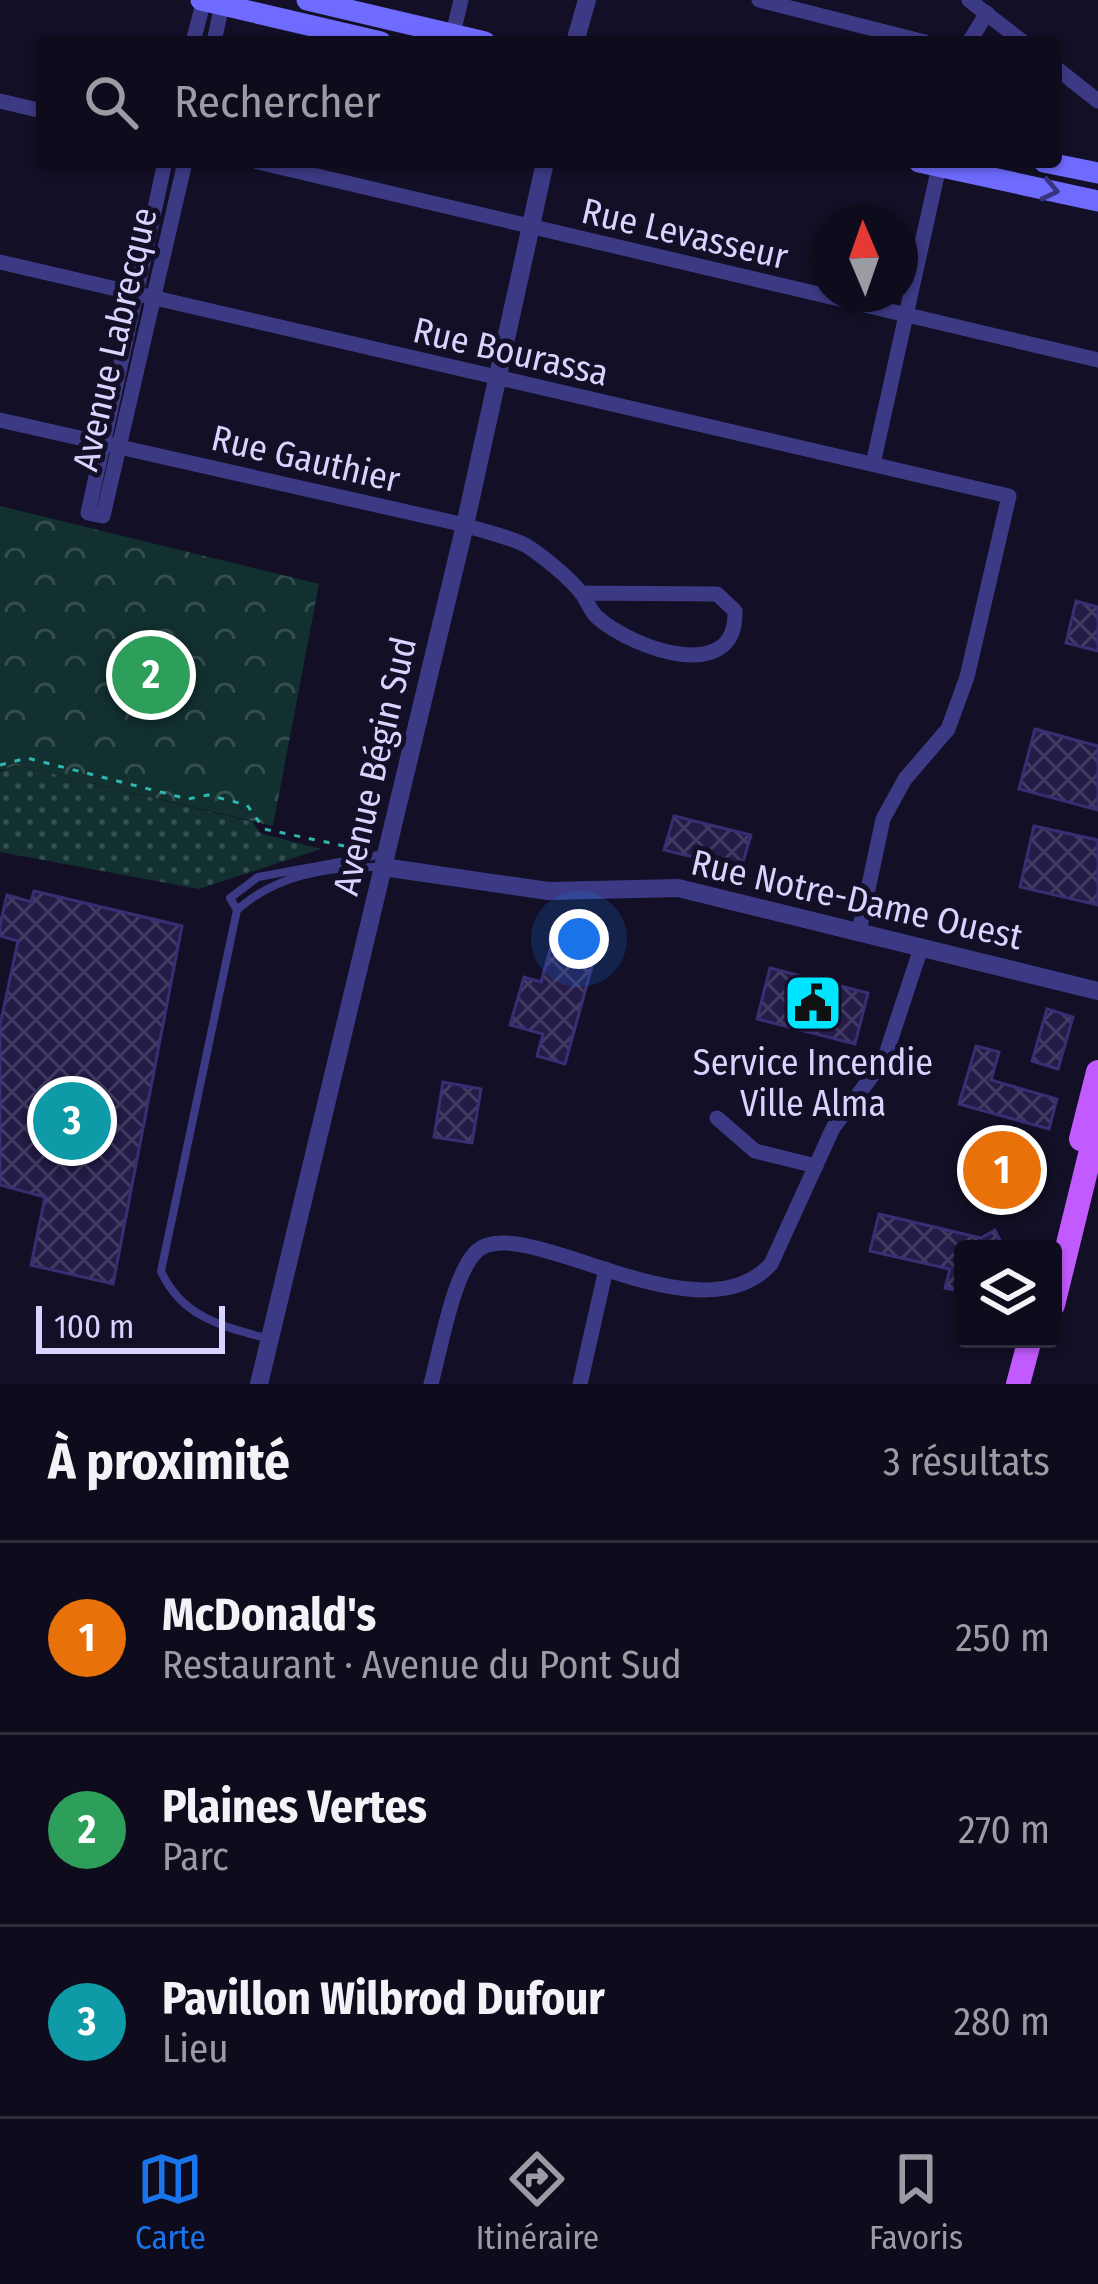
<!DOCTYPE html>
<html lang="fr">
<meta charset="utf-8">
<style>
:root{--surface:#0e0b1c;--page:#171425;--text:#f1f3f6;--muted:#9b9ba3;--line:#2e2b3b;--accent:#1a73e8}
body{margin:0;font-family:"Fira Sans Condensed",sans-serif;background:var(--page);color:var(--text)}
.controls{position:absolute;right:36px;bottom:36px;display:grid;overflow:hidden;border-radius:12px;box-shadow:0 3px 9px #0004}
.controls button{width:108px;height:108px;display:grid;place-items:center;padding:0;border:0;border-bottom:3px solid var(--line);background:var(--surface);color:var(--text);font:60px sans-serif}
.compass{position:absolute;left:810px;top:204px;width:108px;height:108px;border-radius:50%;background:var(--surface);box-shadow:0 3px 9px #0004;rotate:358deg}
.scale{position:absolute;left:36px;bottom:30px;width:189px;box-sizing:border-box;padding-left:12px;border:6px solid #d9d4ff;border-top:0;font-size:33px;line-height:42px;white-space:nowrap;color:#d9d4ff;-webkit-text-stroke:9px #130f26;paint-order:stroke}
.you{position:absolute;left:579px;top:939px;width:42px;height:42px;margin:-30px;border:9px solid #fff;border-radius:50%;background:#1a73e8;box-shadow:0 0 0 18px #1a73e833}
.badge{display:grid;place-items:center;width:78px;height:78px;border-radius:50%;background:var(--accent);color:#fff;font-size:39px;font-weight:700}
.pin{position:absolute;translate:-50% -50%;border:6px solid #fff;box-shadow:0 3px 12px #0006}
.list{margin:0;padding:0;list-style:none}
h2{display:flex;justify-content:space-between;align-items:center;height:156px;margin:0;padding:0 48px;font-size:51px}
h2 small{font-size:39px;font-weight:400;color:var(--muted)}
.list li{display:grid;grid-template-columns:78px 1fr auto;gap:36px;align-items:center;box-sizing:border-box;height:192px;padding:0 48px;border-top:3px solid var(--line)}
.list b{display:block;font-size:45px;white-space:nowrap}
.list p{margin:0;font-size:39px;white-space:nowrap;color:var(--muted)}
.list em{font-size:39px;font-style:normal;color:var(--muted)}
.icon{flex:none;width:66px;height:66px;fill:none;stroke:currentColor;stroke-width:2;stroke-linecap:round;stroke-linejoin:round}
.map{position:relative;flex:none;width:1098px;height:1384px;overflow:hidden}
.search{position:absolute;background:var(--surface);box-shadow:0 3px 9px #0004;left:36px;right:36px;top:36px;height:132px;display:flex;align-items:center;gap:30px;box-sizing:border-box;padding:0 42px;border-radius:12px;color:var(--muted);font-size:45px}
.sheet{height:732px;background:var(--surface)}
nav{display:flex;justify-content:space-around;align-items:center;box-sizing:border-box;height:168px;border-top:3px solid var(--line);background:var(--surface);font-size:33px;color:var(--muted)}
nav a{display:grid;justify-items:center;gap:6px}
nav .on{color:var(--accent)}
.map>svg:first-child{display:block}
</style>
<div class="map">
<svg width="1098" height="1384" viewBox="0 0 1098 1384">
<defs>
<pattern id="park-crowns" width="20" height="18" patternUnits="userSpaceOnUse" patternTransform="scale(3)"><rect width="20" height="18" fill="#12302f"/><path d="M2 6a3 3 0 1 1 6 0M12 15a3 3 0 1 1 6 0" fill="none" stroke="#344d4e"/></pattern>
<pattern id="garden-dots" width="8" height="8" patternUnits="userSpaceOnUse" patternTransform="scale(3)"><rect width="8" height="8" fill="#12302f"/><path d="M2 2h.1M6 6h.1" fill="none" stroke="#344d4e" stroke-width="1.8" stroke-linecap="round"/></pattern>
<pattern id="building-cross-hatch" width="8" height="8" patternUnits="userSpaceOnUse" patternTransform="scale(3)"><rect width="8" height="8" fill="#241b47"/><path d="M0 0l8 8M0 8l8-8" fill="none" stroke="#433b63"/></pattern>
</defs>
<rect width="100%" height="100%" fill="#130f26"/>
<polygon fill="url(#park-crowns)" points="0,506 319,584 273,826 16,765 0,771"/>
<polygon fill="url(#garden-dots)" points="16,765 253,822 260,833 321,849 199,889 0,852 0,772"/>
<g fill="url(#building-cross-hatch)" stroke="#3b2d73" stroke-width="3">
<polygon points="1076,601 1098,607 1098,651 1066,643"/>
<polygon points="1035,729 1098,746 1098,810 1019,789"/>
<polygon points="674,816 751,835 741,869 664,850"/>
<polygon points="1034,826 1098,840 1098,905 1020,887"/>
<polygon points="34,891 182,926 113,1284 31,1265 45,1197 0,1185 0,1025 18,941 0,936 0,925 7,895 31,902"/>
<polygon points="551,947 594,959 565,1064 537,1056 543,1034 510,1025 524,977 541,982"/>
<polygon points="770,968 868,993 855,1044 757,1019"/>
<polygon points="1047,1009 1073,1017 1058,1069 1032,1061"/>
<polygon points="976,1046 999,1052 991,1080 1057,1099 1049,1129 959,1104"/>
<polygon points="443,1082 481,1089 472,1143 434,1137"/>
<polygon points="989,1146 1020,1154 1019,1160 1030,1163 1025,1183 1013,1180 1011,1187 973,1177 980,1151 987,1153"/>
<polygon points="879,1214 981,1238 995,1230 1004,1249 963,1249 963,1292 945,1288 950,1269 870,1251"/>
</g>
<g fill="none" stroke-linecap="round" stroke-linejoin="round">
<polyline stroke="#2fb8b0" stroke-width="3" stroke-dasharray="6 9" stroke-linecap="butt" points="0,765 27,758 188,799 208,795 247,805 264,829 354,848"/>
<g stroke="#3d3a85" stroke-width="8">
<path d="M237 910C275 875 331 866 381 867"/>
<path d="M270 1339C224 1327 182 1318 161 1271L237 910 230 898 258 877 384 854"/>
</g>
<g stroke="#3d3a85" stroke-width="15">
<polyline points="759,0 925,42"/>
<polyline points="969,0 1023,42"/>
<polyline points="193,42 204,0"/>
<polyline points="214,42 223,0"/>
<polyline points="451,42 461,0"/>
<polyline points="969,42 987,13"/>
<polyline points="1056,68 1098,101"/>
<polyline points="0,101 42,111"/>
<polyline points="165,162 88,513 103,516 185,162"/>
<polyline points="258,162 1098,360"/>
<polyline points="0,262 1009,496 967,677 948,729 905,779 883,819 859,932"/>
<path d="M0 420 465 525C484 532 509 536 527 546 544 557 571 579 583 595 588 603 591 612 598 618 634 649 737 686 735 611L717 594 581 593"/>
<polyline points="873,464 940,162"/>
<polyline points="717,1118 755,1151 816,1166"/>
<path d="M431 1384C440 1351 453 1276 475 1253 518 1206 697 1345 771 1264L833 1128 884 1060 921 948"/>
<polyline points="580,1384 606,1269"/>
</g>
<g stroke="#3d3a85" stroke-width="18">
<polyline points="575,42 587,0"/>
<polyline points="383,867 548,891 678,888 1098,991"/>
<polyline points="259,1384 465,525 545,162"/>
</g>
<g stroke="#6f6bff" stroke-width="21">
<polyline points="201,0 381,42"/>
<polyline points="307,0 485,42"/>
<polyline points="919,162 1098,201"/>
<polyline points="1044,162 1098,173"/>
</g>
<g stroke="#c25bff" stroke-width="24">
<polyline points="1081,1139 1098,1072"/>
<polyline points="1053,1305 1098,1122"/>
<polyline points="1018,1384 1030,1339"/>
</g>
</g>
<defs><path id="oneway-chevron" d="M-2-3.5L2.5 0L-2 3.5" fill="none" stroke-width="1.6" stroke-linecap="round" stroke-linejoin="round" transform="scale(3)"/></defs>
<use stroke="#38347d" href="#oneway-chevron" transform="translate(1050 190) rotate(12)"/>
<defs>
<symbol id="civic-square" viewBox="-11 -11 22 22"><rect x="-9" y="-9" width="18" height="18" rx="4" fill="#00e5ff" stroke="#130f26"/><path d="M-.6-6.5H3V-4.5H.6V-3L4-1V1h2V6H-6V1h2V-1L-.6-3ZM-1.2 2.5V6h2.4V2.5Z" fill="#111"/></symbol>
</defs>
<g fill-rule="evenodd">
<use href="#civic-square" x="780" y="970" width="66" height="66"/>
</g>
<g text-anchor="middle" stroke-width="10" stroke-linejoin="round" paint-order="stroke">
<g font-size="36" fill="#d9d4ff" stroke="#130f26">
<text transform="translate(685 233) rotate(13)" y="13">Rue Levasseur</text>
<text transform="translate(114 339) rotate(-77)" y="13">Avenue Labrecque</text>
<text transform="translate(511 351) rotate(13)" y="13">Rue Bourassa</text>
<text transform="translate(306 458) rotate(13)" y="13">Rue Gauthier</text>
<text transform="translate(374 766) rotate(-77)" y="13">Avenue Bégin Sud</text>
<text transform="translate(857 899) rotate(13)" y="13">Rue Notre-Dame Ouest</text>
</g>
<g font-size="36" fill="#d9d4ff" stroke="#130f26">
<text x="813" y="1075">Service Incendie<tspan x="813" dy="41">Ville Alma</tspan></text>
</g>
</g>
</svg>
<div class="controls">
<button><svg class="icon" aria-label="layers" viewBox="0 0 24 24"><path d="M12 4l9 5-9 5-9-5zM3 14l9 5 9-5"/></svg></button>
</div>
<svg class="compass" viewBox="-18 -18 36 36"><path d="M0-13l5 13h-10z" fill="#e53935"/><path d="M0 13l5-13h-10z" fill="#9b9ba3"/></svg>
<div class="scale">100 m</div>
<div class="you"></div>
<div class="pin badge" style="left:1002px;top:1170px;background:#e8710a">1</div>
<div class="pin badge" style="left:151px;top:675px;background:#2e9e5b">2</div>
<div class="pin badge" style="left:72px;top:1121px;background:#0f9aa8">3</div>
<div class="search"><svg class="icon" aria-label="search" viewBox="0 0 24 24"><circle cx="10" cy="10" r="6"/><path d="M15 15l6 6"/></svg>Rechercher</div>
</div>
<section class="sheet">
<h2>À proximité<small>3 résultats</small></h2>
<ul class="list">
<li><span class="badge" style="background:#e8710a">1</span><div><b>McDonald's</b><p>Restaurant · Avenue du Pont Sud</p></div><em>250 m</em></li>
<li><span class="badge" style="background:#2e9e5b">2</span><div><b>Plaines Vertes</b><p>Parc</p></div><em>270 m</em></li>
<li><span class="badge" style="background:#0f9aa8">3</span><div><b>Pavillon Wilbrod Dufour</b><p>Lieu</p></div><em>280 m</em></li>
</ul>
</section>
<nav>
<a class="on"><svg class="icon" aria-label="map" viewBox="0 0 24 24"><path d="M3 6l6-2 6 2 6-2v14l-6 2-6-2-6 2zM9 4v14M15 6v14"/></svg>Carte</a>
<a><svg class="icon" aria-label="directions" viewBox="0 0 24 24"><path d="M12 3l9 9-9 9-9-9zM9 14v-3h6M13 9l2 2-2 2"/></svg>Itinéraire</a>
<a><svg class="icon" aria-label="saved" viewBox="0 0 24 24"><path d="M7 4h10v16l-5-4-5 4z"/></svg>Favoris</a>
</nav>
